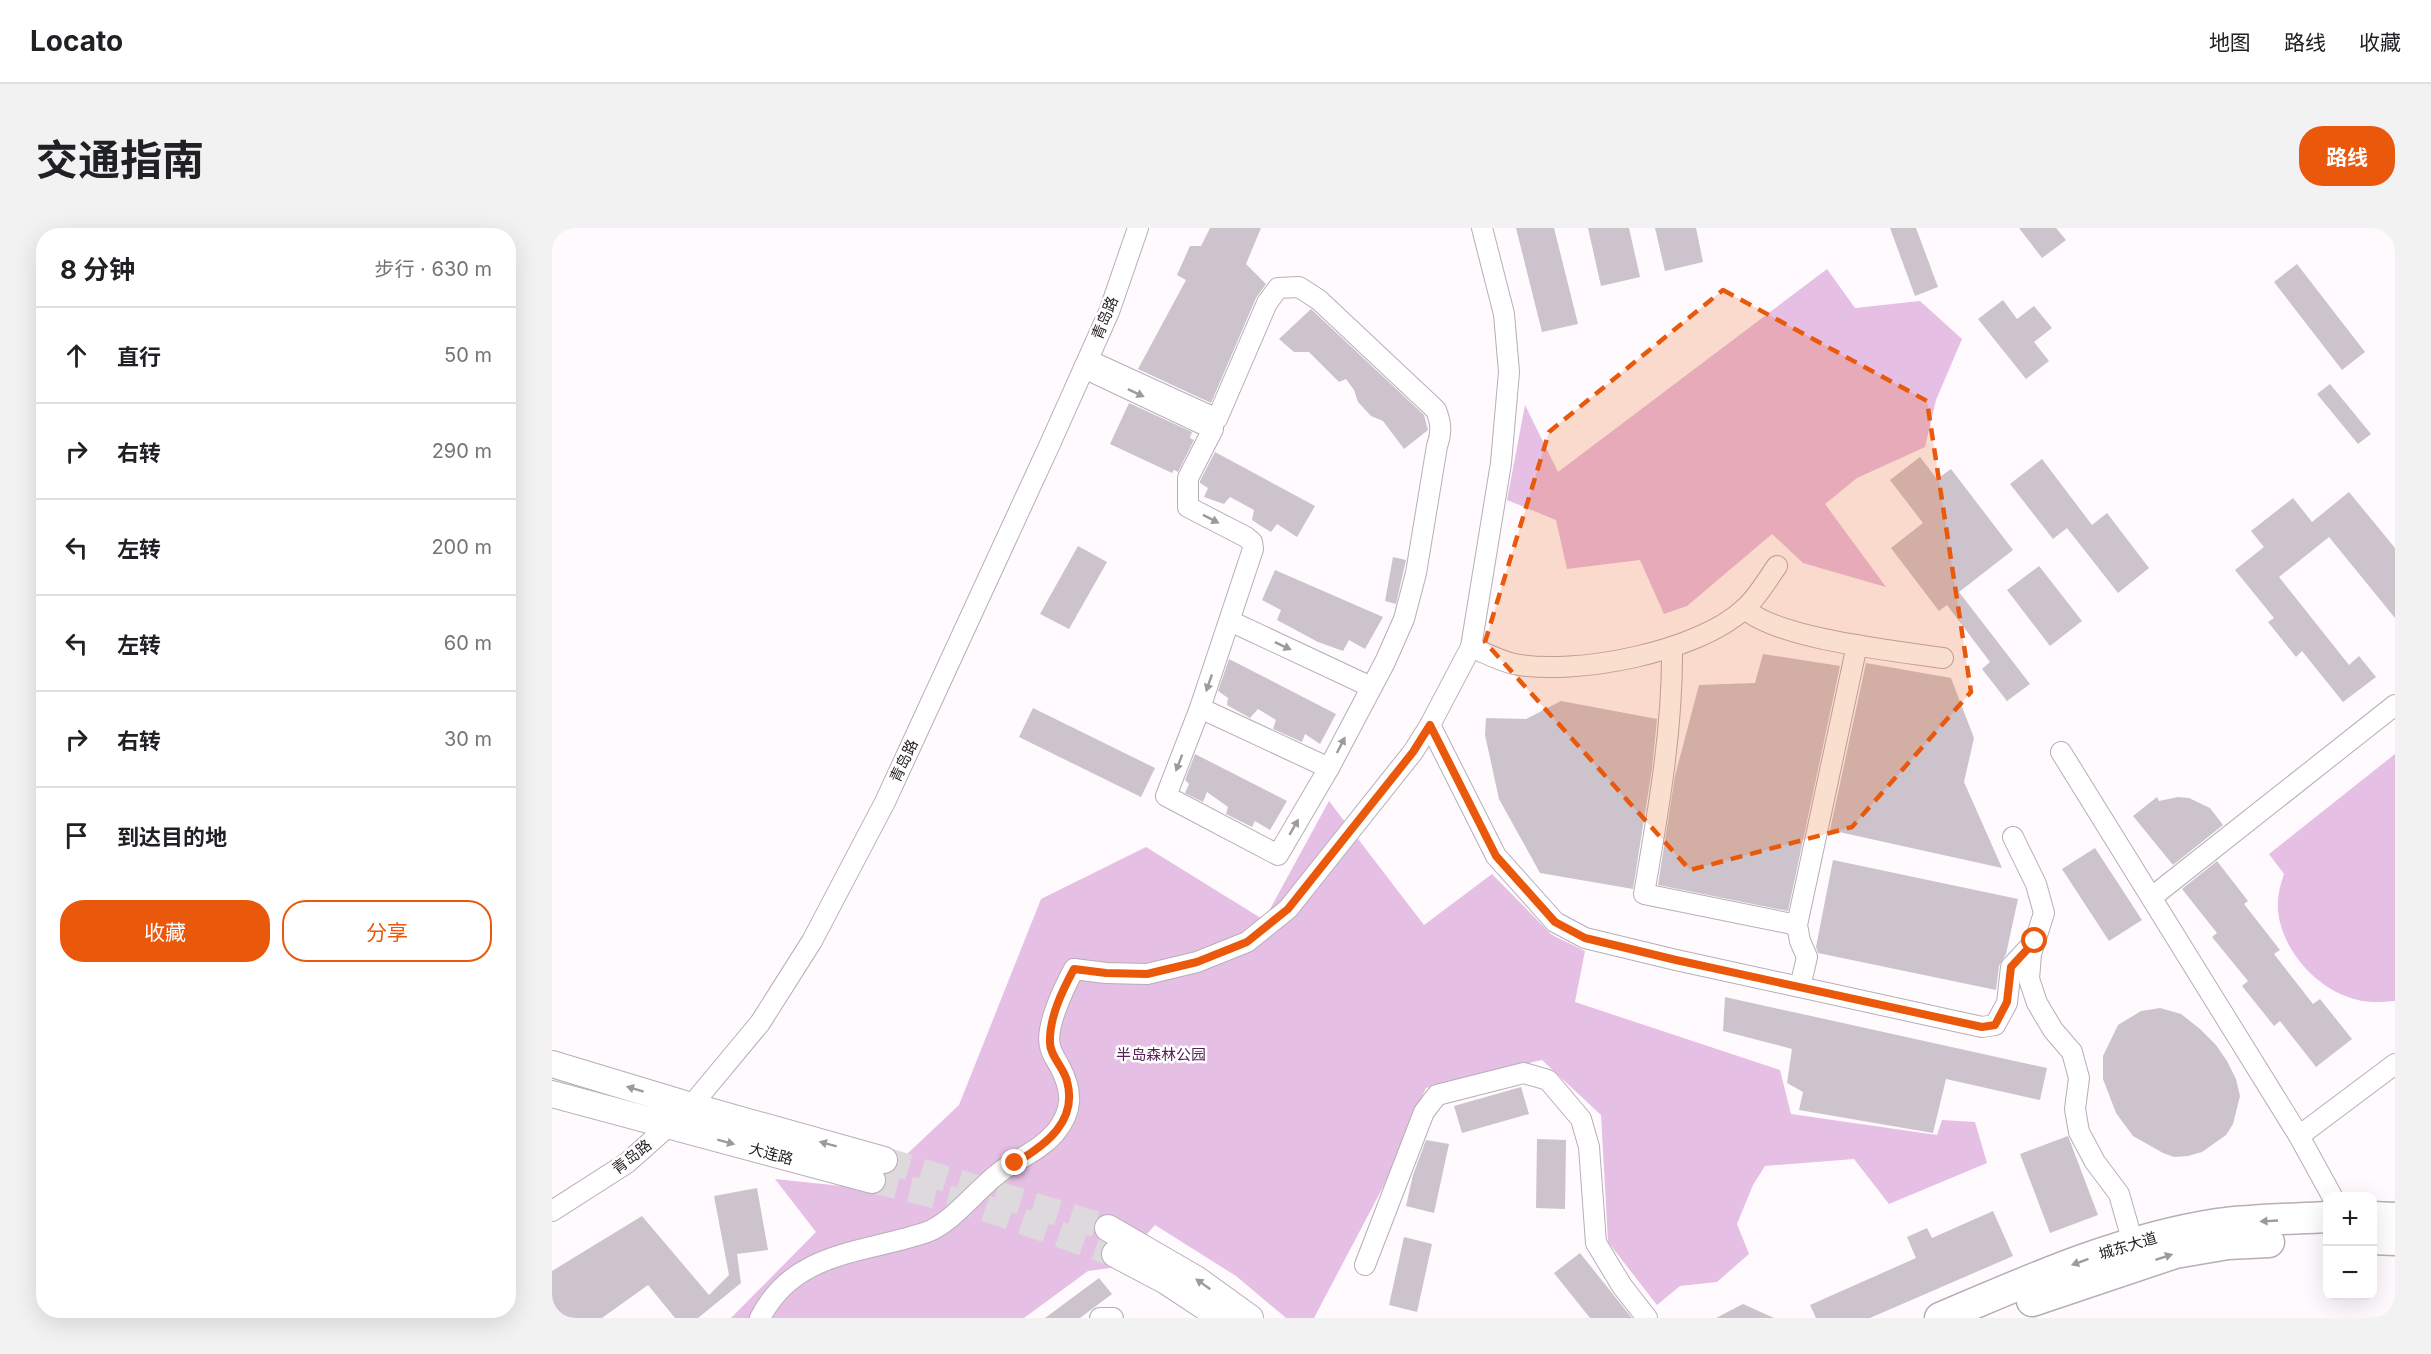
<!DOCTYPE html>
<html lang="zh">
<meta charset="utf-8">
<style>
:root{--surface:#fff;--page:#f2f2f2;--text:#202124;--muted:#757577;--line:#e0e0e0;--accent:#ea580c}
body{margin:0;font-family:Inter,"Noto Sans SC",sans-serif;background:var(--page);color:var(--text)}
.controls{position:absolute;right:18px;bottom:18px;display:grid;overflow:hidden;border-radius:12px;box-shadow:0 6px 24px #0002}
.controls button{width:54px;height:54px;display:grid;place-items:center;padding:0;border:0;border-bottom:2px solid var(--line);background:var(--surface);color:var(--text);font:30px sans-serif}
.stop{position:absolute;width:18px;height:18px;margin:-14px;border:4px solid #ea580c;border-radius:50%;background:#fff}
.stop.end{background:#ea580c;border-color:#fff;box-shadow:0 2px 6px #0008}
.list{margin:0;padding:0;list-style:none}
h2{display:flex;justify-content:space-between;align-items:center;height:78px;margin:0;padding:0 24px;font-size:26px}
h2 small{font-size:20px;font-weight:400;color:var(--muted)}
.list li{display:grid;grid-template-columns:39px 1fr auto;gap:18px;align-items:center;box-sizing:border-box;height:96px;padding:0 24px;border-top:2px solid var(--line)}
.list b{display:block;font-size:22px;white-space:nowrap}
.list em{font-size:20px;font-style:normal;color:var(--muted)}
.actions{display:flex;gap:12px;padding:18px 24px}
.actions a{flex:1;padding:14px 0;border:2px solid var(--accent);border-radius:24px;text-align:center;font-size:21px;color:var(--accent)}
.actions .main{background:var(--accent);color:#fff}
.icon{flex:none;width:33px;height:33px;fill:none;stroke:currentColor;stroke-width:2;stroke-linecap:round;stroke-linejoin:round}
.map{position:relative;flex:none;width:1843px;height:1090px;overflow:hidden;border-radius:24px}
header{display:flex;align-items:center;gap:36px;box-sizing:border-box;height:84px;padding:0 30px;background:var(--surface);border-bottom:2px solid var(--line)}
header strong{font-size:28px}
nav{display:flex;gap:33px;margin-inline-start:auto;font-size:21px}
.intro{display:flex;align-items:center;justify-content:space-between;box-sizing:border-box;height:144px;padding:0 36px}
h1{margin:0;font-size:42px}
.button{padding:15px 27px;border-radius:24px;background:var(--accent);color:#fff;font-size:21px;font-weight:700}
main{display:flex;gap:36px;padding:0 36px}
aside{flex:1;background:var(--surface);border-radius:24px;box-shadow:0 6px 24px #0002}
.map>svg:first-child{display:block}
</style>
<header>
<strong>Locato</strong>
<nav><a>地图</a><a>路线</a><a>收藏</a></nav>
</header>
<div class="intro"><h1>交通指南</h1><a class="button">路线</a></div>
<main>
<aside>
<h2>8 分钟<small>步行 · 630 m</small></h2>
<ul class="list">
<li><svg class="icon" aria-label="ahead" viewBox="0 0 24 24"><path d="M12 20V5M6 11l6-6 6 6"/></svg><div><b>直行</b></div><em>50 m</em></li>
<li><svg class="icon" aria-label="right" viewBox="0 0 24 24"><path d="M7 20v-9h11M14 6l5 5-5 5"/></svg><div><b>右转</b></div><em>290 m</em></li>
<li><svg class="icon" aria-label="left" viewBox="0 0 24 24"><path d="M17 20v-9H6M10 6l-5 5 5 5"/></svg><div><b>左转</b></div><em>200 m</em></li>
<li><svg class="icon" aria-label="left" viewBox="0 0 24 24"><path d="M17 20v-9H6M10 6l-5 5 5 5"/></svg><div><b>左转</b></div><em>60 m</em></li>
<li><svg class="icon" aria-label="right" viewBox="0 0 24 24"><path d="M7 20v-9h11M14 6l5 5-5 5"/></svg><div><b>右转</b></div><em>30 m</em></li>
<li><svg class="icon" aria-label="arrive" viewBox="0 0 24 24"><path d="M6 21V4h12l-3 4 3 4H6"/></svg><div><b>到达目的地</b></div></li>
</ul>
<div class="actions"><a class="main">收藏</a><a>分享</a></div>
</aside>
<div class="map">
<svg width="1843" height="1090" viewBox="0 0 1843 1090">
<rect width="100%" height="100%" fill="#fefafe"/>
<g fill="#e6bfe4">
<polygon points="1275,41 1303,80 1368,73 1410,111 1384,172 1373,219 1305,250 1273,276 1334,359 1251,335 1220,306 1135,378 1112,386 1088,332 1015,341 1004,292 955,272 973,177 1006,244"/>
<path d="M1843 526V773C1831 774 1817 775 1806 772 1766 763 1730 723 1726 683 1725 669 1728 658 1732 646L1717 626Z"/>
<polygon points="777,573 872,697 940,646 1000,707 1033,723 1023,774 1228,842 1239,886 1385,907 1390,892 1423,894 1435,935 1337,976 1302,931 1213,938 1201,957 1185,996 1197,1026 1165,1054 1128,1058 1105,1077 1056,1014 1049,887 990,832 874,860 831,959 762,1090 734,1090 684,1048 603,997 565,1039 536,1043 472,1090 179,1090 264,1004 223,951 318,961 407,877 489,671 594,619 712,692"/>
</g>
<g fill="#cdc3cc">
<polygon points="658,0 709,0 694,36 714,56 704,70 659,175 586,141 634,52 625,47 638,18 649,18"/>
<polygon points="964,0 1002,0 1026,96 990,104"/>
<polygon points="1036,0 1077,0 1088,49 1049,58"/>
<polygon points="1103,0 1144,0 1151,34 1113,43"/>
<polygon points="1338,0 1364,0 1386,59 1363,68"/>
<polygon points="1467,0 1504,0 1514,12 1490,30"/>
<polygon points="1745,36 1813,124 1790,142 1722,54"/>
<polygon points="1451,72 1465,91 1482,78 1500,100 1482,114 1497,133 1474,151 1426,91"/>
<polygon points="759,81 872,187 876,202 852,221 831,193 819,188 806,174 802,162 794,151 787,154 757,124 742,124 727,111"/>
<polygon points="1778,156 1819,206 1806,216 1765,166"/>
<polygon points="577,175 640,204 638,210 642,212 626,244 622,242 620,245 558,216"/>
<polygon points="663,224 763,278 745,309 725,296 719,304 709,298 700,292 702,282 678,269 672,276 652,269 656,260 648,255 648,253"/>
<polygon points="1368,229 1385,251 1399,241 1461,322 1407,364 1478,456 1455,473 1430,441 1438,434 1395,377 1387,383 1339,320 1371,295 1338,252"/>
<polygon points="1490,231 1540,297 1555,285 1597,340 1566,365 1515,300 1501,311 1458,256"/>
<polygon points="1797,264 1843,320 1843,390 1777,309 1727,349 1797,437 1807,428 1824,449 1791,474 1750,423 1744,429 1716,394 1722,390 1683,342 1712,319 1699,303 1741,270 1760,294"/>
<polygon points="526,318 555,334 517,401 488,386"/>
<polygon points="841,329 854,332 844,376 833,373"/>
<polygon points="1487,338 1530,393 1498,418 1455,362"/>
<polygon points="723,342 831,389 813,421 797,412 791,423 766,414 725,392 729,382 710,372"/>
<polygon points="1211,426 1288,438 1236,683 1106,657 1123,548 1147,457 1203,455"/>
<polygon points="677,431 784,486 768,516 753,506 750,514 721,501 724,492 706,481 698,490 675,477 676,470 666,463"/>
<polygon points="1314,435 1399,450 1422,510 1412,554 1450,640 1278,602"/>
<polygon points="1009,473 1105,491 1100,541 1081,661 988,645 947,571 933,507 934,490 974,491"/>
<polygon points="481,480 603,540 589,569 467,509"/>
<polygon points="643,526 735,573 718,602 703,593 700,599 674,586 676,579 655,564 651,574 633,565 637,556 633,552"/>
<polygon points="1605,569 1607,573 1626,569 1637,570 1658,580 1671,597 1621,637 1581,588"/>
<polygon points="1543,620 1590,692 1557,713 1510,641"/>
<polygon points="1281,632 1466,671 1454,726 1447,738 1444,762 1266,725 1264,719"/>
<polygon points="1665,633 1696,673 1692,676 1728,722 1722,726 1761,776 1768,771 1800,811 1764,839 1728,793 1722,798 1690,758 1696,753 1660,709 1665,705 1630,661"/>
<polygon points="1173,769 1495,840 1488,872 1394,851 1381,905 1247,882 1251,864 1235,855 1240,821 1171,803"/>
<polygon points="1608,780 1629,786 1648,801 1664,817 1675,833 1684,851 1688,868 1681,896 1674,907 1650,924 1636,928 1622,929 1611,925 1581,908 1564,885 1551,851 1551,828 1566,797 1589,783"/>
<polygon points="969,859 977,886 910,905 902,878"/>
<polygon points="1516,908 1546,987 1498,1005 1468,926"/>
<polygon points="985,911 1014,912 1013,981 984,980"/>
<polygon points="874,912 897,916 882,985 854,978 861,947"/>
<polygon points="205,960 216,1022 185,1026 189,1055 146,1090 123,1090 96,1057 50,1090 0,1090 0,1043 90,988 157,1067 177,1047 162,968"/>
<polygon points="1441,983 1461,1028 1318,1090 1264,1090 1258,1077 1364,1030 1355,1009 1375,1000 1380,1010"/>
<polygon points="852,1009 880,1016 865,1084 837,1077"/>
<polygon points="1028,1025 1080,1090 1038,1090 1002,1045"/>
<polygon points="547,1050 560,1066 528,1090 493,1090"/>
<polygon points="1191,1076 1222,1090 1164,1090"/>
</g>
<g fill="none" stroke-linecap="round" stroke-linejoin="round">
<g stroke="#ddd9dd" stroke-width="26" stroke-dasharray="26 13" stroke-linecap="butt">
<polyline points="332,932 556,1000"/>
<polyline points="320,952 427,978 563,1026"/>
</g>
<defs>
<g id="minor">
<path d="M532 140 661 201 636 250V279L694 309 700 314 701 321 648 480 777 540 833 434 852 391 864 345 885 218C890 204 889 195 884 182L767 72 747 59 726 60 715 75 665 191 536 132"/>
<path d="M1193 381C1227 411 1343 423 1391 430"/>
<polyline points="678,393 819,459"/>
<path d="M919 419C933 425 948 433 962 436 1023 448 1146 424 1192 381 1205 370 1215 352 1225 338"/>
<path d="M1120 419C1121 502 1106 584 1092 666L1245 697"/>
<polyline points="648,480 614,568 726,627 777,540"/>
<polyline points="878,497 944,628 1003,694 1033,710 1124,732 1430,799 1443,797 1455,775 1459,739 1483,713"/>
<polyline points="1509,524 1747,908 1780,968"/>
<polyline points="1461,609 1484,656 1492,685 1479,726 1477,751 1485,775 1501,802 1520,824 1527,850 1523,881 1527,904 1543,934 1567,966 1581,1015"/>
<polyline points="1600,669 1843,477"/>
<polyline points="1248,759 1255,729 1248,713 1245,697 1305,417"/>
<polyline points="1747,908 1843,836"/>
<polyline points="0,983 75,935 139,878 208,795 260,713 333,574 498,216 557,84 586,0"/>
<polyline points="813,1037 872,884 885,867 972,845 996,852 1029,891 1037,919 1044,1015 1070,1058 1095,1090"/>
<path d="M208 1090C243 1022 311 1026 375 1004 400 995 425 961 448 944 467 930 487 923 503 905 521 883 521 864 508 839 505 833 499 825 498 818 493 799 513 758 522 741L554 745 595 746 645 734 695 714 736 681 861 524 878 497 919 419 949 235 957 144 952 86 930 0"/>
<polyline points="548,1090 561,1090"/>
</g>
<g id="major">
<polyline points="0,836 139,878 332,932"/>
<polyline points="0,866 320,952"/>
<polyline points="556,1000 644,1051 698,1090"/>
<polyline points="563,1026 614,1053 670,1090"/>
</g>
<g id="highway">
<polyline points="1820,989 1843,990"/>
<polyline points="1820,1011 1843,1012"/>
<polyline points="1480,1073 1623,1025 1676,1016 1717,1014"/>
<path d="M1388 1090C1477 1052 1568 1011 1665 996 1701 991 1739 991 1776 989"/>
</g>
</defs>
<use href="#minor" stroke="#b7aeb7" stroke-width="22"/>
<use href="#major" stroke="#b7aeb7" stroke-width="28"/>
<use href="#highway" stroke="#b7aeb7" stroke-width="33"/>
<use href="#minor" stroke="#fff" stroke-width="20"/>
<use href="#major" stroke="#fff" stroke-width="26"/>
<use href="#highway" stroke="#fff" stroke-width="30"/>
</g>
<defs><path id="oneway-solid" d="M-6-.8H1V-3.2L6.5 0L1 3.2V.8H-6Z" transform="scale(1.5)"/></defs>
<g fill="#9c9a9c">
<use href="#oneway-solid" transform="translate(584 165) rotate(25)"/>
<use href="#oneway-solid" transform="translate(659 291) rotate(27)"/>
<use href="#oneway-solid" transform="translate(731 418) rotate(25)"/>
<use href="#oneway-solid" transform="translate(657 455) rotate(109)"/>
<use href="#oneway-solid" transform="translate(789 517) rotate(-63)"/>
<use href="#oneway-solid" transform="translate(627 535) rotate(111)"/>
<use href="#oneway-solid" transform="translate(742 599) rotate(-60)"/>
<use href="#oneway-solid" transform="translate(83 861) rotate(-163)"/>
<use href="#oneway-solid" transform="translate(174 914) rotate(15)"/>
<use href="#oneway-solid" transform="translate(276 916) rotate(-165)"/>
<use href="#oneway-solid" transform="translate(1717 993) rotate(177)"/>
<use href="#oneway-solid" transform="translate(1612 1029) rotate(-18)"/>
<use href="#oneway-solid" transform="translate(1528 1034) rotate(160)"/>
<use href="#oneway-solid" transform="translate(651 1056) rotate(-145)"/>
</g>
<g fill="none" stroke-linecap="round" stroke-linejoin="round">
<path stroke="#ea580c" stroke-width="8" d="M463 935C494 917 526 893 515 853 512 840 498 828 498 815 497 790 510 763 522 741L554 745 595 746 645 734 695 714 736 681 861 524 878 497 944 628 1003 694 1033 710 1124 732 1430 799 1443 797 1455 774 1459 739 1483 713"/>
</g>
<path fill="#e8590c" fill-opacity="0.2" stroke="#e8590c" stroke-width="4.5" stroke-dasharray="12 8" stroke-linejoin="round" d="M1171 62 1375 173 1419 464 1300 599 1138 642 933 414 997 204Z"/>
<g text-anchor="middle" stroke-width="5" stroke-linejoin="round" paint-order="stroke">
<g font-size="15" fill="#221f22" stroke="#fff">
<text transform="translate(553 90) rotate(-68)" y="5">青岛路</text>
<text transform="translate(352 533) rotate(-65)" y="5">青岛路</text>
<text transform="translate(219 926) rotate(15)" y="5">大连路</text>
<text transform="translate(80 929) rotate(-38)" y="5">青岛路</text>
<text transform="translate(1576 1018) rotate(-17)" y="5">城东大道</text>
</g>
<g font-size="15" fill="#592059" stroke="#fff">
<text x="609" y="832">半岛森林公园</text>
</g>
</g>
</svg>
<div class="controls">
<button>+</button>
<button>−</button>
</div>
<div class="stop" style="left:1483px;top:713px"></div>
<div class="stop end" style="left:463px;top:935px"></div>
</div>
</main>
